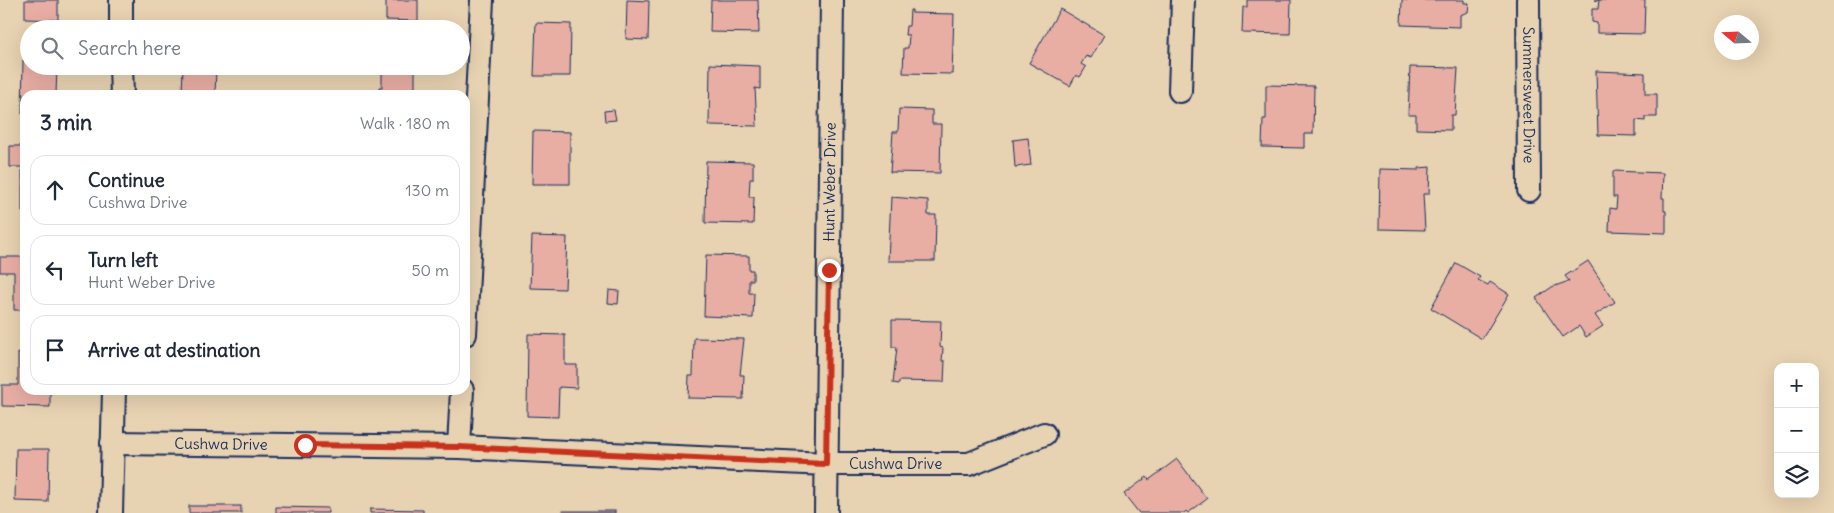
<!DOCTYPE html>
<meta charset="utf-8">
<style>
:root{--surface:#fff;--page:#f6f6f7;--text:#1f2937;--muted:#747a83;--line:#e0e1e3}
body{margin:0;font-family:Delius,sans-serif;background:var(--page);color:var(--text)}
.controls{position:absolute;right:15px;bottom:15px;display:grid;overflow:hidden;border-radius:10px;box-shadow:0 5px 20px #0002}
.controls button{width:45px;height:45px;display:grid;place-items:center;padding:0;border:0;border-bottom:1px solid var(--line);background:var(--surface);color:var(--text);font:25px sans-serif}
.compass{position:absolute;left:1714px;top:15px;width:45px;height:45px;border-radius:50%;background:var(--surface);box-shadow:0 5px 20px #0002;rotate:289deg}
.stop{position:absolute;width:15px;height:15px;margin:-11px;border:4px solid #c8321e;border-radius:50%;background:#fff}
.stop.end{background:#c8321e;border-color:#fff;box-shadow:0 1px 5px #0008}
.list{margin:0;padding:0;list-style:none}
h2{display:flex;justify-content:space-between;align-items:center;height:65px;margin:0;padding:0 20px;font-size:21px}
h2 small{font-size:16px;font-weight:400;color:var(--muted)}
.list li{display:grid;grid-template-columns:32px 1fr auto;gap:15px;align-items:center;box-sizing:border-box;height:70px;margin:0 10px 10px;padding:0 10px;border:1px solid var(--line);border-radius:15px}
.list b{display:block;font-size:19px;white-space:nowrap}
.list p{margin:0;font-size:16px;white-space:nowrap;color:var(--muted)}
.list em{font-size:16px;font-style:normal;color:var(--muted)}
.icon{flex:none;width:28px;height:28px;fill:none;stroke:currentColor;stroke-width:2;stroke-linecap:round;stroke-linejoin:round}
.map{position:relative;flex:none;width:1834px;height:513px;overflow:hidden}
.search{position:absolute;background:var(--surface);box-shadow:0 5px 20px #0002;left:20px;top:20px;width:450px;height:55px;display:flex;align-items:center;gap:12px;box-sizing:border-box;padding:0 18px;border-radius:28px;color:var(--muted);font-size:19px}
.panel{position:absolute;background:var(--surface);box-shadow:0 5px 20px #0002;left:20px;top:90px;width:450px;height:305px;border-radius:15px}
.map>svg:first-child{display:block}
</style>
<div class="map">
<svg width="1834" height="513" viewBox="0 0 1834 513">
<rect width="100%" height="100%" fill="#e7d2b1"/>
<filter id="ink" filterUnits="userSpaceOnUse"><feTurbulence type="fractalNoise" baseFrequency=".02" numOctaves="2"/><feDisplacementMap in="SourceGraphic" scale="10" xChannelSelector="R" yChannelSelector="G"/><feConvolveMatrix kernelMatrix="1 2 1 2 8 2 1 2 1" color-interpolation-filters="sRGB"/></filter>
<g filter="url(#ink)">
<g fill="#e8aea4" stroke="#1b2f5e">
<polygon points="25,0 58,0 58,20 25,19"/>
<polygon points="386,0 418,0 418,21 386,20"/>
<polygon points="627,0 649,1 648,40 626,39"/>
<polygon points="711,0 758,0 759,33 710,32"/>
<polygon points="1247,0 1291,0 1290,34 1242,33 1243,7 1247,7"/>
<polygon points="1402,0 1464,0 1464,3 1469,3 1468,12 1460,15 1460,27 1401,25"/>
<polygon points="1595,0 1645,0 1644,34 1597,33 1597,23 1592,22 1592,9 1598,9 1599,0"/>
<polygon points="1060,9 1104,35 1091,58 1086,56 1081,64 1086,67 1080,77 1076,75 1070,86 1029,63"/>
<polygon points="910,10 912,10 912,13 954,14 952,74 903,73 904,48 908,48 909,35 905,35 906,26 909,26"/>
<polygon points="536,23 571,24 570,76 534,76"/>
<polygon points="23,60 29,60 29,66 57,66 56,95 25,95 25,114 22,114"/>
<polygon points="710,64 760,66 760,89 755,88 757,126 709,125"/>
<polygon points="183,66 238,66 237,69 216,68 215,95 182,95"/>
<polygon points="382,66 415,66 415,95 367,95 379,93 379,87 382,87"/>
<polygon points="1410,67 1458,68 1455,115 1451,115 1451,130 1416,129 1416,115 1408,115"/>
<polygon points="1596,71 1645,73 1645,94 1657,94 1657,117 1645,117 1645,121 1636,120 1636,136 1598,135"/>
<polygon points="1266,85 1314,86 1313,134 1304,134 1304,148 1262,147 1263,119 1266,119"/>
<polygon points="899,109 932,110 932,124 941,124 940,173 890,172 893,132 898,132"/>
<polygon points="614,110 616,120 605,121 604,111"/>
<polygon points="533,131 570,132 570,184 532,184"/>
<polygon points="1028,138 1031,165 1015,167 1013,140"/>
<polygon points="22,144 25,144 25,212 22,212 22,167 10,167 10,146 22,146"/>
<polygon points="706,161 753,162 753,179 750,179 749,197 754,197 753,224 705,223"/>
<polygon points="1430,167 1429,194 1423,194 1425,230 1379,229 1380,169 1419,170 1419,168"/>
<polygon points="1613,171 1663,173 1662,198 1664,198 1664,211 1666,211 1666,233 1609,231 1610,208 1616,209 1617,197 1613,197"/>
<polygon points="891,197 928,200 928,215 936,215 935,261 888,261"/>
<polygon points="532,236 567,237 565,289 530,288"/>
<polygon points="706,255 749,256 749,270 753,270 753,280 749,280 749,293 754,293 753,318 704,316"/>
<polygon points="0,257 25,257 25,310 14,310 14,272 0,272"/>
<polygon points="1588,261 1615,302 1595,315 1603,326 1586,337 1579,326 1563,337 1536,298 1552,287 1569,281 1565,276"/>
<polygon points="1456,263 1480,277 1478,280 1488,285 1490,282 1509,294 1482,339 1431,308"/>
<polygon points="609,290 619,291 618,304 608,303"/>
<polygon points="892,320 941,321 940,347 943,348 942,361 945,361 944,382 899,381 899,384 893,383 897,347 892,347"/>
<polygon points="528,334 565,335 565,365 577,365 577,388 559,387 558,417 527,416"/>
<polygon points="694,338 744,339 740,375 744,375 743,399 688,398 689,376 693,376"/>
<polygon points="18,353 25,354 25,390 50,390 50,407 2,406 2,385 18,385"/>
<polygon points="379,390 411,390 411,391"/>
<polygon points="16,449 49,449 48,502 15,501"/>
<polygon points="1177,459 1207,499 1188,513 1186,511 1184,513 1139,513 1124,494 1147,477 1149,480"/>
<rect x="189" y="506" width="52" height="7"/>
<polygon points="276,507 328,508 328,513 276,513"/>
<polygon points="370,509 423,510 423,513 370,513"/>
<rect x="563" y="511" width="52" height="2"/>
</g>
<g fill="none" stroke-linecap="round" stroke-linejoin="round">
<defs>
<g id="minor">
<polyline points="121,0 121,29"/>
<path id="s1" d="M1528 0 1529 190"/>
<polyline points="121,66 122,95"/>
<polyline points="1180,91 1183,0"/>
<polyline points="465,334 482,0"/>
<path id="s2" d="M112 443 459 447 827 464H969L1044 434"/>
<polyline points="459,447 462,390"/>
<polyline points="111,513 114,390"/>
<path id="s3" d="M826 513 832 0"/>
</g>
</defs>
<use href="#minor" stroke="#1b2f5e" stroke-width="26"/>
<use href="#minor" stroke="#e7d2b1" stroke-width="22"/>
</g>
</g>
<g fill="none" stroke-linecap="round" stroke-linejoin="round" filter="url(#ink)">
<polyline stroke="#c8321e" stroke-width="6" points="305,445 459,447 826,464 829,270"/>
</g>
<g text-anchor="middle" stroke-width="5" stroke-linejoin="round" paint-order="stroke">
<g font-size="15" fill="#1b2f5e" stroke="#e7d2b1">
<text dy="5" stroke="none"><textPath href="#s1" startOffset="95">Summersweet Drive</textPath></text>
<text dy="5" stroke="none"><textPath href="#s3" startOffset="331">Hunt Weber Drive</textPath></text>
<text dy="5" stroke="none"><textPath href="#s2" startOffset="109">Cushwa Drive</textPath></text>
<text dy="5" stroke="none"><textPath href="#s2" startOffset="784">Cushwa Drive</textPath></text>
</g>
</g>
</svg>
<div class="controls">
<button>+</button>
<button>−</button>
<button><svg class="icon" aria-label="layers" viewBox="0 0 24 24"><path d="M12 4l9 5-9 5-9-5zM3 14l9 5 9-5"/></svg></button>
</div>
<svg class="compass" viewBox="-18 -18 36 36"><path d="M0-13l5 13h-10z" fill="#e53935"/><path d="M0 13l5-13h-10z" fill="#747a83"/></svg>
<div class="stop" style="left:305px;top:445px"></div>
<div class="stop end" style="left:829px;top:270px"></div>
<div class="search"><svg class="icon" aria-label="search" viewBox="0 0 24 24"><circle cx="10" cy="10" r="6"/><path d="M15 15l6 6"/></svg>Search here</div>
<section class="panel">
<h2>3 min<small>Walk · 180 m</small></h2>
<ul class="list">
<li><svg class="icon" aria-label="ahead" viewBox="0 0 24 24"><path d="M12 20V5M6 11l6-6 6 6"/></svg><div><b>Continue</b><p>Cushwa Drive</p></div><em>130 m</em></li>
<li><svg class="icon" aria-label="left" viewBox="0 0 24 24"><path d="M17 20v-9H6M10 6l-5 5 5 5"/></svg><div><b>Turn left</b><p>Hunt Weber Drive</p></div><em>50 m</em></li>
<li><svg class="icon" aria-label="arrive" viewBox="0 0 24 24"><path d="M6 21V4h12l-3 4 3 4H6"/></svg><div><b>Arrive at destination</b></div></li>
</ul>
</section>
</div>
